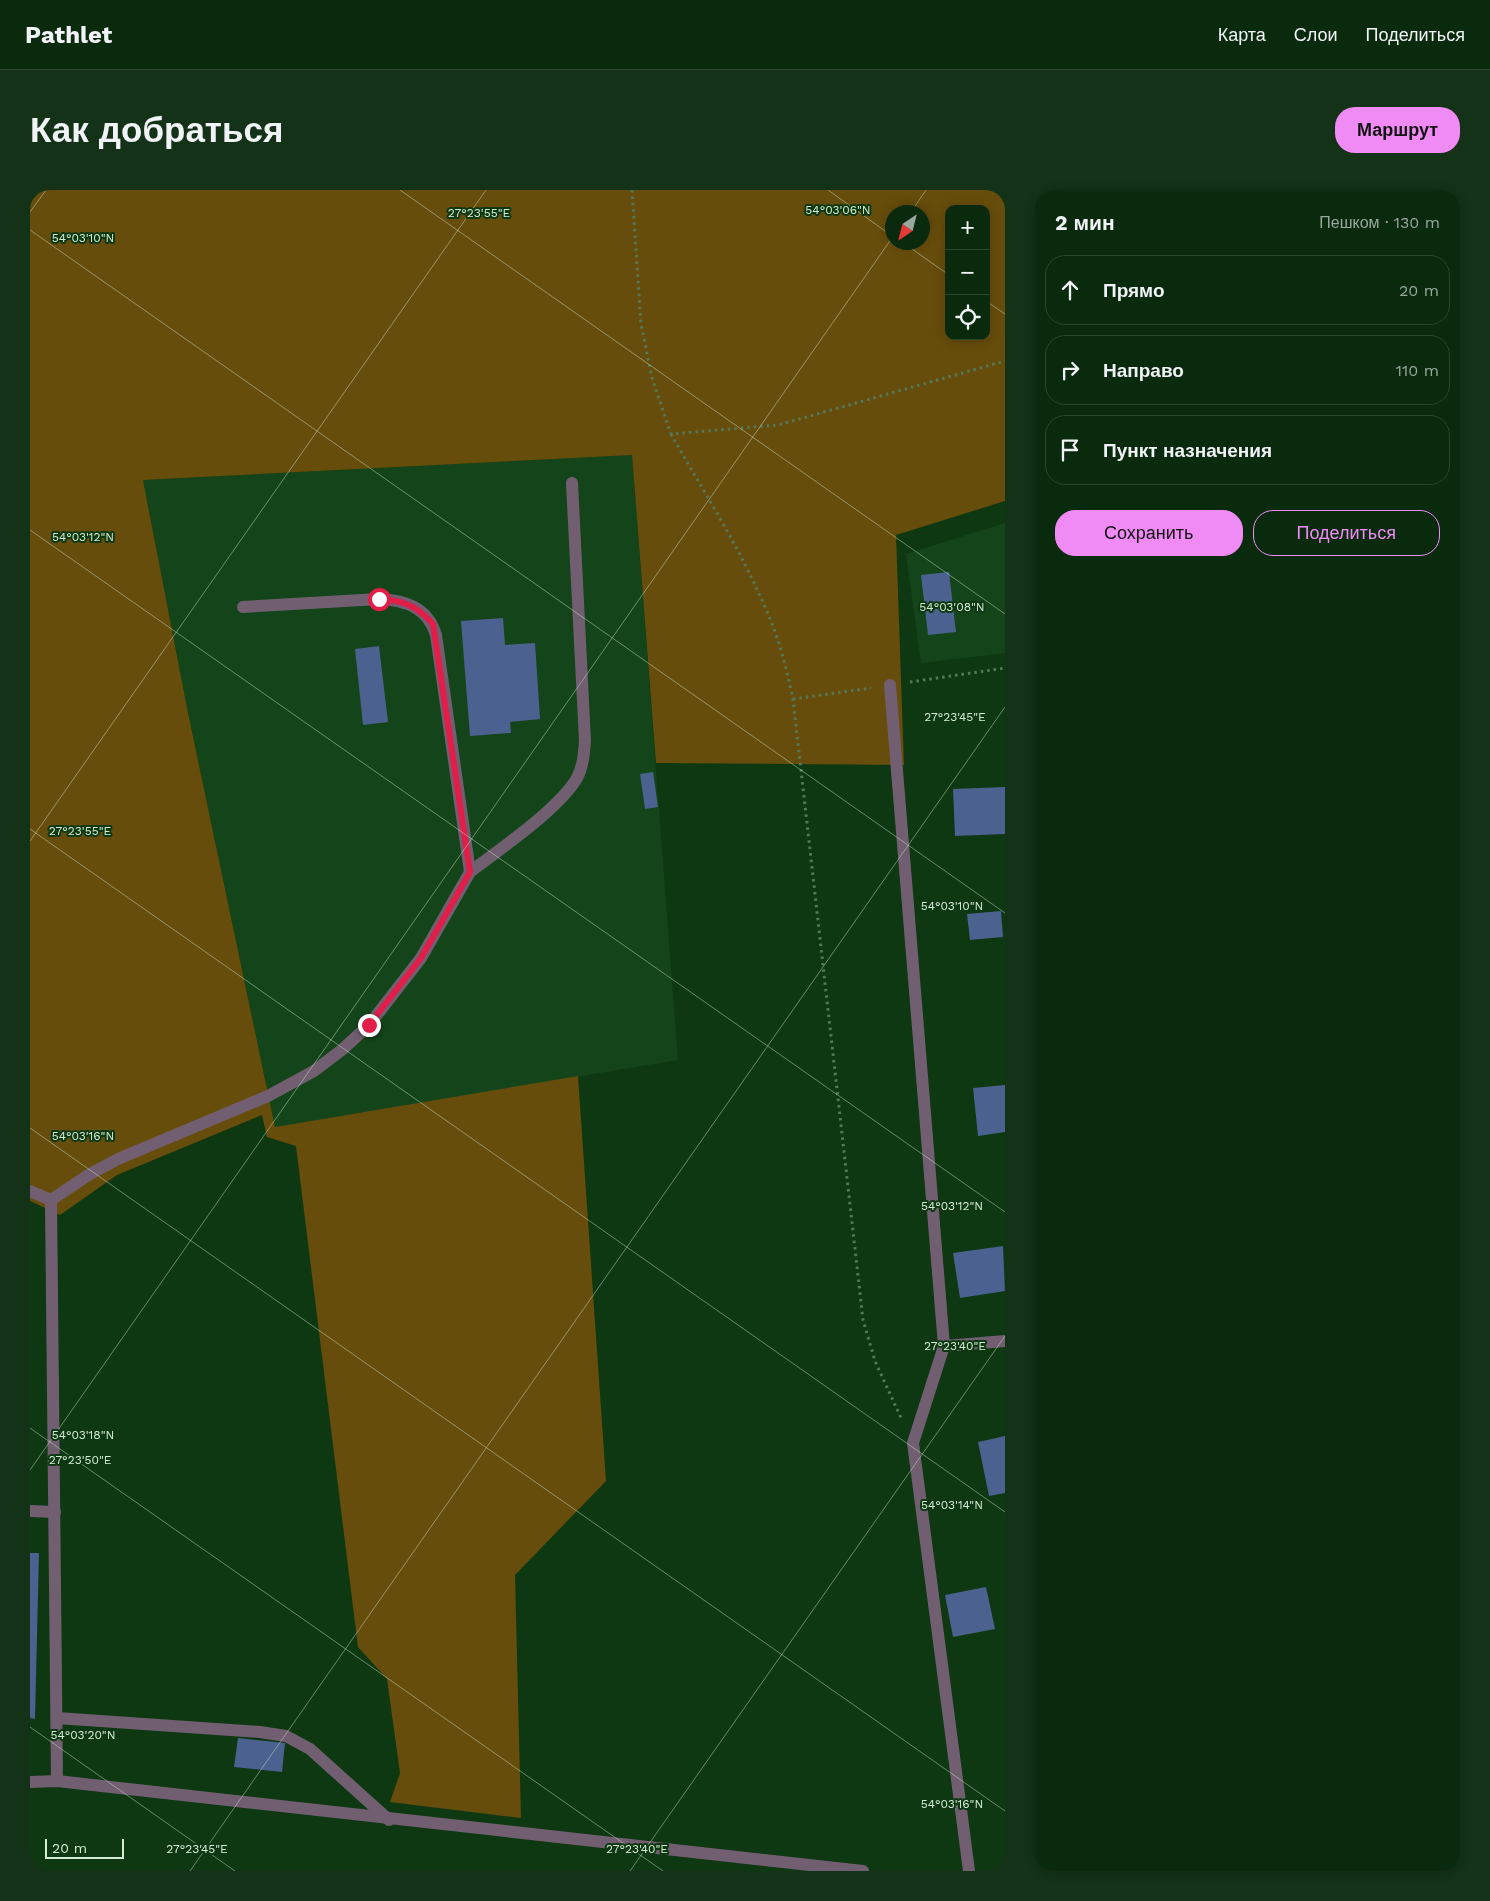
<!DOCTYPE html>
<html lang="ru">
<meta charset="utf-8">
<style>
:root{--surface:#0a2a0e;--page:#133217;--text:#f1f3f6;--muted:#99a79e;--line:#2a462e;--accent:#f08bf6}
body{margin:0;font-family:"Work Sans",sans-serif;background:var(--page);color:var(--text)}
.controls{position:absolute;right:15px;top:15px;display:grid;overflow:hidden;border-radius:10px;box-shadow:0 2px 12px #0003}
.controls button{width:45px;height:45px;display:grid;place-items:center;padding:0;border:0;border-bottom:1px solid var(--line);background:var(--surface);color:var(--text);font:25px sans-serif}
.compass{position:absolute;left:855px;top:15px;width:45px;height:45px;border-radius:50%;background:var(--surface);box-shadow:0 2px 12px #0003;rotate:215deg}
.scale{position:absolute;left:15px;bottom:12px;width:79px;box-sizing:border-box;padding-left:5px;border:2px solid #d5ecd5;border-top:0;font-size:14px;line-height:18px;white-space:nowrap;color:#d5ecd5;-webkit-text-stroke:4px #0d3812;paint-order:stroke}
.stop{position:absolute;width:15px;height:15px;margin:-11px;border:4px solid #e11d48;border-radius:50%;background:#fff}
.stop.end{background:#e11d48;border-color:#fff;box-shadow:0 1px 5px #0008}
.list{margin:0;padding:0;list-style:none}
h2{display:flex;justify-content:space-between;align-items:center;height:65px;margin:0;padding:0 20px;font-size:21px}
h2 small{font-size:16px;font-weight:400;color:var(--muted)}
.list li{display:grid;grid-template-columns:32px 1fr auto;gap:15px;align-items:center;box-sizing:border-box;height:70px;margin:0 10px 10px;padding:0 10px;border:1px solid var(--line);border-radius:20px}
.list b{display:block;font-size:19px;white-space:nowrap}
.list em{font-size:16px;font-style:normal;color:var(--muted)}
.actions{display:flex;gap:10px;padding:15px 20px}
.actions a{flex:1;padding:11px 0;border:1px solid var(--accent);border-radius:20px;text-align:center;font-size:18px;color:var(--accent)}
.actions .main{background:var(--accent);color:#111}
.icon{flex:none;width:28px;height:28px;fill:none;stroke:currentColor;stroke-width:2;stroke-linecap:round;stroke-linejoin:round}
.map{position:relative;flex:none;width:975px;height:1681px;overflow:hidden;border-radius:20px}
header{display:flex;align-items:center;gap:30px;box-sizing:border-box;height:70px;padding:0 25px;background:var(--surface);border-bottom:1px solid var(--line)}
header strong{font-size:24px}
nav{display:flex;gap:28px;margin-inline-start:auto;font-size:18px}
.intro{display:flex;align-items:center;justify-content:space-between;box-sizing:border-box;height:120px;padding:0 30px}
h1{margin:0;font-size:35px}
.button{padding:12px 22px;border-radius:20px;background:var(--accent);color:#111;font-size:18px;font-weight:700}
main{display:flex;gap:30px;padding:0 30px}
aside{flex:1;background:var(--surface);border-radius:20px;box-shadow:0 2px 12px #0003}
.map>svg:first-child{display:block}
</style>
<header>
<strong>Pathlet</strong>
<nav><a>Карта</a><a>Слои</a><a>Поделиться</a></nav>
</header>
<div class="intro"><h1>Как добраться</h1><a class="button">Маршрут</a></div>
<main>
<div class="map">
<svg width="975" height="1681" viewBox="0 0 975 1681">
<rect width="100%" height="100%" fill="#0d3812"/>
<g fill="#14451a">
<polygon points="602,265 648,870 245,937 157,518 113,290"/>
<polygon points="975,333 975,463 891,473 876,364"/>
</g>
<path fill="#674d0b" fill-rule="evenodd" d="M0 0H975V311L866 345 874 575 626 573 602 265 113 290 157 518 245 937 548 886 576 1291 485 1385 491 1628 360 1612 370 1583 357 1489 328 1457 266 956 237 947 232 925 87 985 30 1025 0 1011ZM919 19H956V146H919ZM862 22H892V52H862Z"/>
<g fill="#4b618f">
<polygon points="919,382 926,442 898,445 891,385"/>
<polygon points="473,428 475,455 505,453 510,529 480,532 481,543 440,546 431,431"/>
<polygon points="349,456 358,532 333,535 325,459"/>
<polygon points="623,582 628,617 615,619 610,584"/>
<polygon points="975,597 975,644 925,646 923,599"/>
<polygon points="971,721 973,747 940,750 937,724"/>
<polygon points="975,895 975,942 948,946 943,898"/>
<polygon points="973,1056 975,1101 930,1108 923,1063"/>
<polygon points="975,1246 975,1303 959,1306 948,1252"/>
<polygon points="0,1363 9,1363 5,1529 0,1528"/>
<polygon points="956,1397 965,1439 923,1447 915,1405"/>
<polygon points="208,1548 255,1553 252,1582 204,1577"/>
</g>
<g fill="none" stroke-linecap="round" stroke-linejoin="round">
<g stroke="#547858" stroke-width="3" stroke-dasharray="2.5 4" stroke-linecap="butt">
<polyline points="602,0 611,134 622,188 641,244 748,235 975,171"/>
<path d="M641 244C675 304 714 364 740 429 751 455 757 482 763 509L833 1130 845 1171 871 1228"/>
<polyline points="880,492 975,478"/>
<polyline points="763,509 841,498"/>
</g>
<g stroke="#715f71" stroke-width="12">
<polyline points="860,495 914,1156"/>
<path d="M440 682C470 659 529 619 547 588 553 577 554 564 555 551L542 293"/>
<polyline points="0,1001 21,1010"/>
<polyline points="0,1321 25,1322"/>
<polyline points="27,1528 230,1542 256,1546 280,1559 359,1630"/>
<path d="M27 1591 21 1010 60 984 88 969 238 906 284 881 313 859 339 835 391 768 440 682 406 445C398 418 376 410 349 409L213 417"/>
<polyline points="939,1681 883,1253 914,1156 975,1151"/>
</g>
<polyline stroke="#715f71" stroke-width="12" points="0,1592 27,1591 833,1681"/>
</g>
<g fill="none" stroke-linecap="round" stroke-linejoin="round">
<path stroke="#e11d48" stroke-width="6" d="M339 835 391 768 440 682 403 434C387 416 373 410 349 409"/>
</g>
<path fill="none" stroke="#d5ecd5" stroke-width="1" stroke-opacity="0.45" d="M370 0 975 424M798 0 862 46M0 22 16 0M881 22 896 0M0 40 975 723M872 52 919 85M956 111 975 124M0 340 975 1022M0 639 975 1322M0 651 456 0M0 938 975 1621M0 1238 633 1681M0 1280 862 48M0 1537 205 1681M160 1681 975 517M600 1681 975 1146"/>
<g font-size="12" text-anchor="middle" fill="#d5ecd5" stroke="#0d3812" stroke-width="4" stroke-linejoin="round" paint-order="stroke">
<text x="808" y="24">54°03'06"N</text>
<text x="449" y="27">27°23'55"E</text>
<text x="53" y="52">54°03'10"N</text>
<text x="53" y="351">54°03'12"N</text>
<text x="922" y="421">54°03'08"N</text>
<text x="925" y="531">27°23'45"E</text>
<text x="50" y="645">27°23'55"E</text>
<text x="922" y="720">54°03'10"N</text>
<text x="53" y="950">54°03'16"N</text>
<text x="922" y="1020">54°03'12"N</text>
<text x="925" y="1160">27°23'40"E</text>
<text x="53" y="1249">54°03'18"N</text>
<text x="50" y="1274">27°23'50"E</text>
<text x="922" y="1319">54°03'14"N</text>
<text x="53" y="1549">54°03'20"N</text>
<text x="922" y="1618">54°03'16"N</text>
<text x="167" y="1663">27°23'45"E</text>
<text x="607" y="1663">27°23'40"E</text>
</g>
</svg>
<div class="controls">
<button>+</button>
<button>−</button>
<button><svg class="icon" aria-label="locate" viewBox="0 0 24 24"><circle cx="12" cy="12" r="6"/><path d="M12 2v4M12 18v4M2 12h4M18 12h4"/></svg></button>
</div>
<svg class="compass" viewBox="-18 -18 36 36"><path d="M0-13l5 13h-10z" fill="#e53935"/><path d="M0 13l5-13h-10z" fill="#99a79e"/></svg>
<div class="scale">20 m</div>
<div class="stop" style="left:349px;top:409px"></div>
<div class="stop end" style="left:339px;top:835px"></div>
</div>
<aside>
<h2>2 мин<small>Пешком · 130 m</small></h2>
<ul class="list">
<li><svg class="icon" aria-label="ahead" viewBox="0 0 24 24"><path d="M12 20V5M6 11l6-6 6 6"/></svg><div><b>Прямо</b></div><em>20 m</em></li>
<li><svg class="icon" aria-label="right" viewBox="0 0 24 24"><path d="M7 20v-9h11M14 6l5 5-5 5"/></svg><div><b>Направо</b></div><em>110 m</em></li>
<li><svg class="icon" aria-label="arrive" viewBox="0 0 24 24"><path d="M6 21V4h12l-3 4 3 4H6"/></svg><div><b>Пункт назначения</b></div></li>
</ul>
<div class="actions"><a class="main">Сохранить</a><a>Поделиться</a></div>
</aside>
</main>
